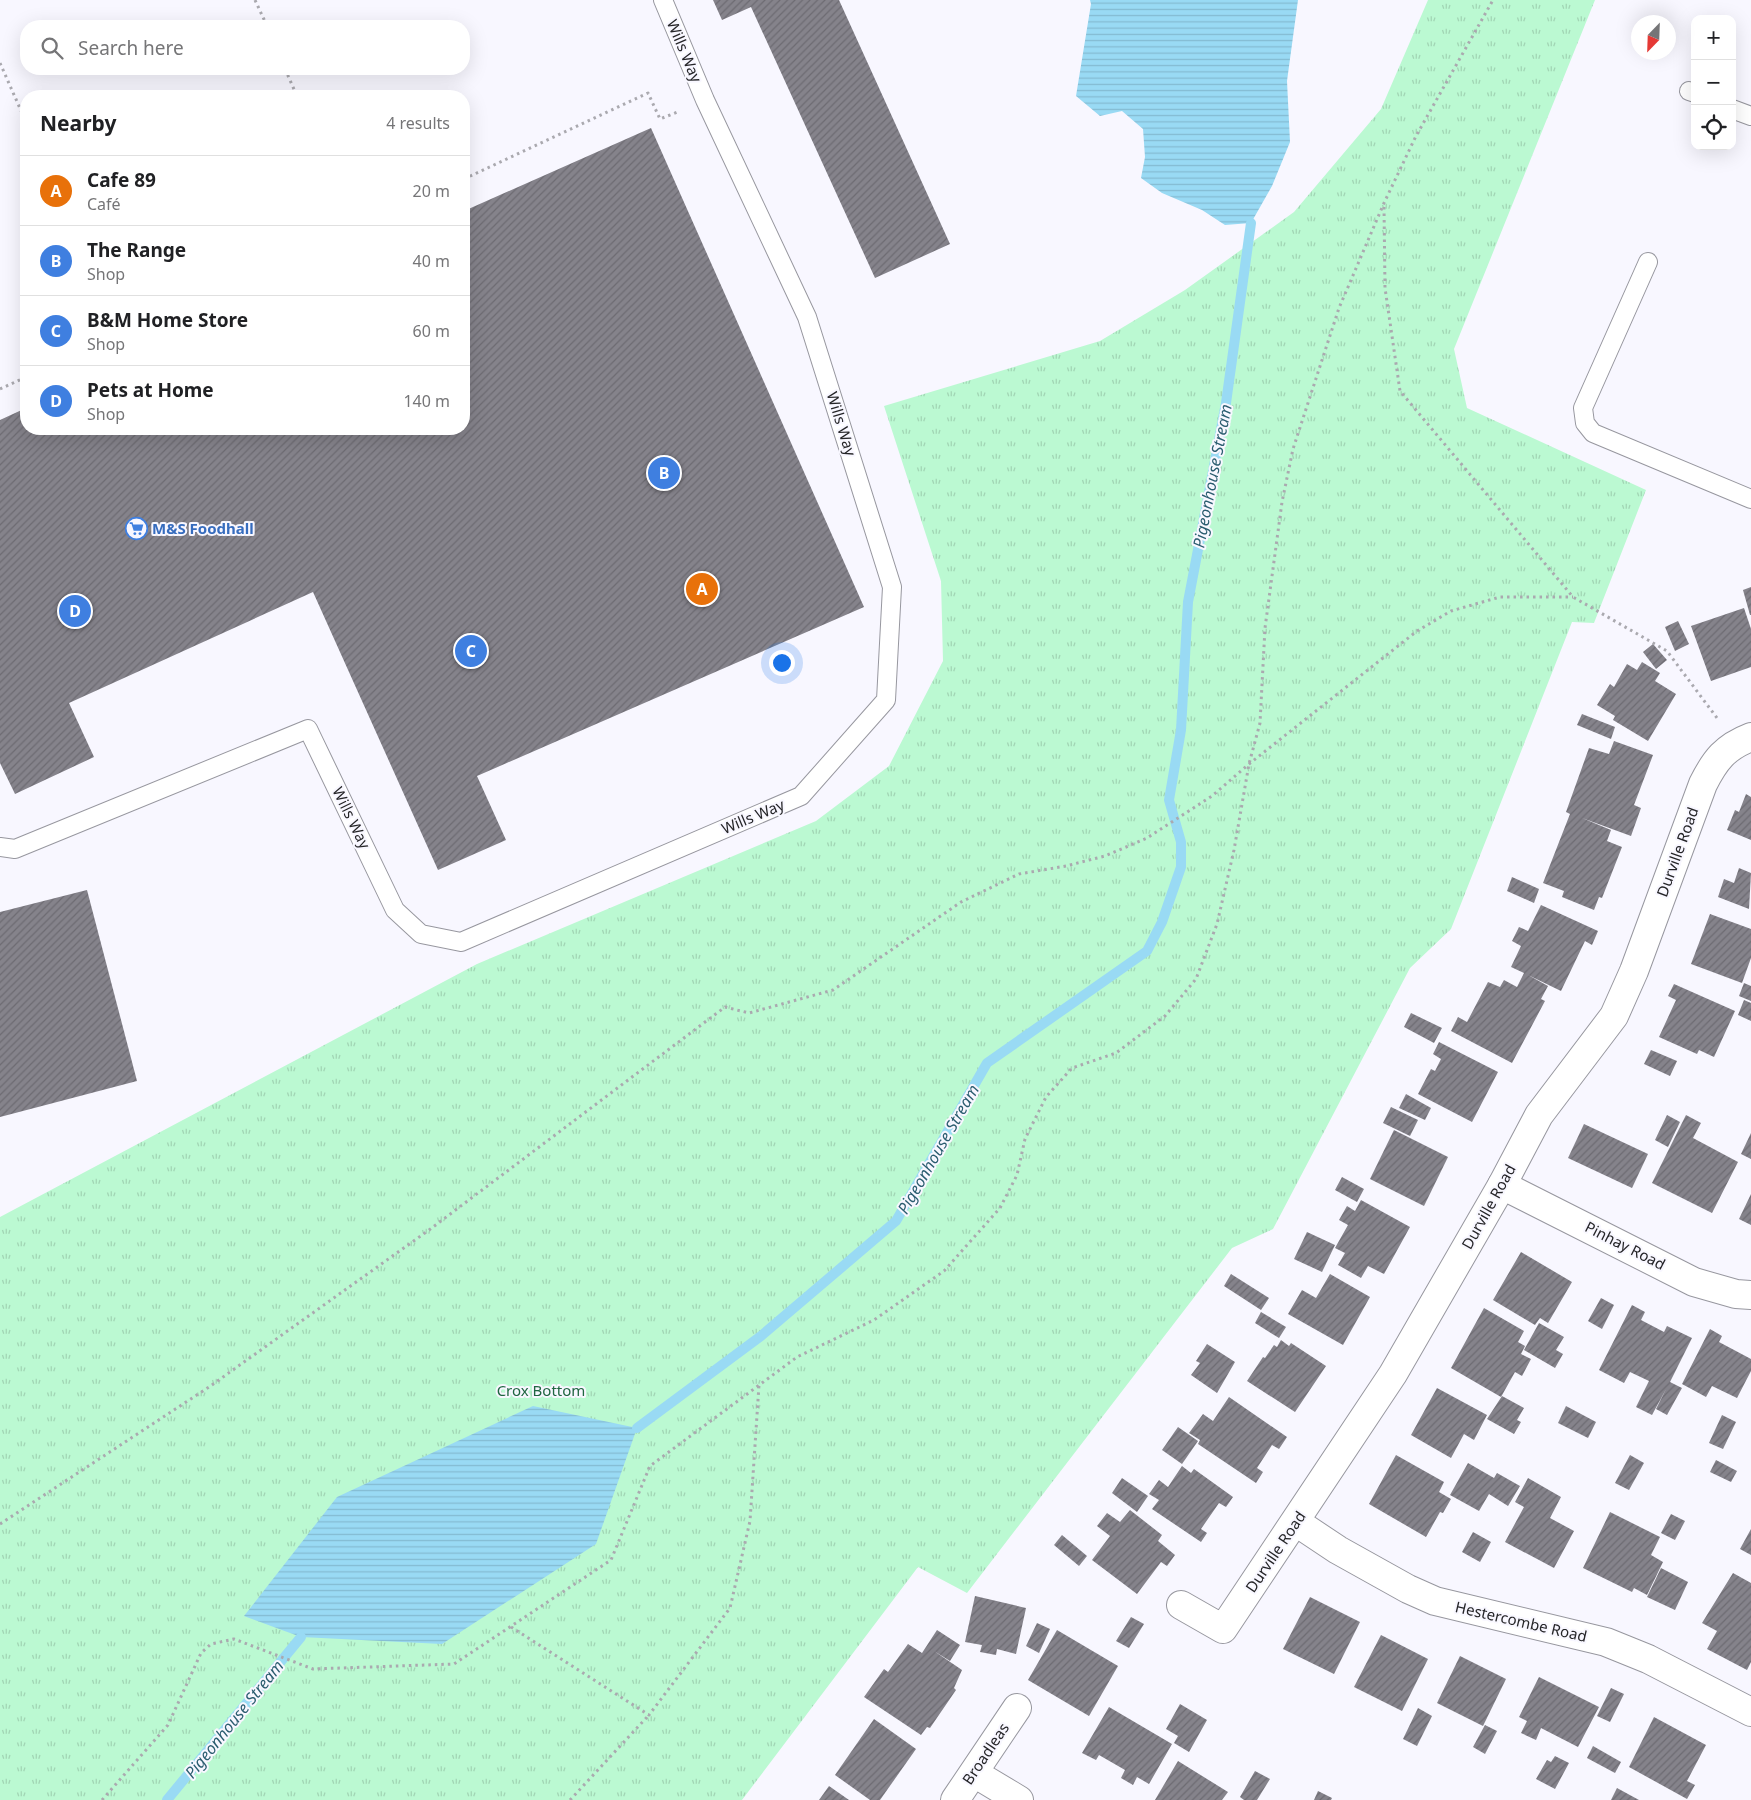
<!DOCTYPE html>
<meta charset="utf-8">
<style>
:root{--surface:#fff;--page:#f6f6f6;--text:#202124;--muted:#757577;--line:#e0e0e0;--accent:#0b8043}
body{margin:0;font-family:"Noto Sans",sans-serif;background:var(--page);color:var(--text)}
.controls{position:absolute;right:15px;top:15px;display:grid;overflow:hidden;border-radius:10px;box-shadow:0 5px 20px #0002}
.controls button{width:45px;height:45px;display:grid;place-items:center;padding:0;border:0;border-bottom:1px solid var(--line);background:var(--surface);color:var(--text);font:25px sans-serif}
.compass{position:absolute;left:1631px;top:15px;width:45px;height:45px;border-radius:50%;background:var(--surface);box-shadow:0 5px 20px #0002;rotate:203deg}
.you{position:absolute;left:781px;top:662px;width:18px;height:18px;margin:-12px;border:4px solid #fff;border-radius:50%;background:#1a73e8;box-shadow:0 0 0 8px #1a73e833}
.badge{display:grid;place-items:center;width:32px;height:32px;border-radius:50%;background:var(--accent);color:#fff;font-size:16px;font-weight:700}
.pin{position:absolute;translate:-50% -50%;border:2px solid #fff;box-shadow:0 1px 5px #0006}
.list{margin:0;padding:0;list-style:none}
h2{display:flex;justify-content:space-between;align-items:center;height:65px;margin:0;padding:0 20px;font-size:21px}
h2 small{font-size:16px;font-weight:400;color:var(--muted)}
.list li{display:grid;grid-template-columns:32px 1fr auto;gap:15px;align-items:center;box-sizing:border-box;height:70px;padding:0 20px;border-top:1px solid var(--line)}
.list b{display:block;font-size:19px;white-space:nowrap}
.list p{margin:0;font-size:16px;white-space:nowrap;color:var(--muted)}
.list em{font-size:16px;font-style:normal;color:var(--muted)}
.icon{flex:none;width:28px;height:28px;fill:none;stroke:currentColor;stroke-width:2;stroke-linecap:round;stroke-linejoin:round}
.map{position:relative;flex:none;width:1751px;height:1800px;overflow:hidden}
.search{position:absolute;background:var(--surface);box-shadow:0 5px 20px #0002;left:20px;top:20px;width:450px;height:55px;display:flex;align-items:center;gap:12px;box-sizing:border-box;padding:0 18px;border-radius:20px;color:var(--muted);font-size:19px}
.panel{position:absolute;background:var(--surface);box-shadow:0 5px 20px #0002;left:20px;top:90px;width:450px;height:345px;border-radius:20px}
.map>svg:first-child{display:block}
</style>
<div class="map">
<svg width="1751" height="1800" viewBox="0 0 1751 1800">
<defs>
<pattern id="grass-tufts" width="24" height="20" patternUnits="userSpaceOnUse" patternTransform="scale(1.25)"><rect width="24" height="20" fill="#bbf9d2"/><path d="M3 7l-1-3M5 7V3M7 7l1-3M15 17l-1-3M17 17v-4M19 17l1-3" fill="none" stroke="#a1d5b4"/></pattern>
<pattern id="water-rules" width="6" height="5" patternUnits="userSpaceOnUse" patternTransform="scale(1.25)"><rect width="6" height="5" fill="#99daf4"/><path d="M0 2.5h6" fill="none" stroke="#84bbd1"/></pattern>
<pattern id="building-hatch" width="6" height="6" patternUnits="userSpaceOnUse" patternTransform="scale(1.25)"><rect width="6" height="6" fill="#85838b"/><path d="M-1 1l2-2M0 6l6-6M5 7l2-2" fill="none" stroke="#6d6b72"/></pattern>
</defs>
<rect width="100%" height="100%" fill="#f8f7ff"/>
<polygon fill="url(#grass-tufts)" points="1428,0 1595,0 1454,349 1467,408 1646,490 1594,623 1572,622 1451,929 1410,968 1273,1229 1232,1248 967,1593 918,1567 742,1800 0,1800 0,1217 477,964 816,821 889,766 943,661 941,581 884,406 1100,341 1185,290 1294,212 1381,109"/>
<g fill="url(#water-rules)">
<polygon points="1090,0 1298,0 1287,81 1290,142 1272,186 1251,223 1225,225 1202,210 1162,193 1141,178 1145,157 1143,129 1122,111 1100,116 1076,96 1091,4"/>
<polygon points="533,1406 637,1428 596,1544 442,1644 301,1637 244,1616 337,1497"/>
</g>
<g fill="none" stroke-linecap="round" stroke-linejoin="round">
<g stroke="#99daf4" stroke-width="10">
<polyline points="637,1428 761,1336 896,1221 987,1063 1147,951 1162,922 1181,867 1181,842 1169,800 1181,730 1188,602 1226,403 1251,223"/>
<polyline points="167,1800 301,1637"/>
</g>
</g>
<g fill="url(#building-hatch)">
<polygon points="713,0 839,0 950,244 875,278 751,7 722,20"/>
<polygon points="651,128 864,607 477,776 506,840 438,870 313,592 69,703 94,757 15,794 0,763 0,420 26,408 26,429 464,429 464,211"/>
<polygon points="1751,587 1751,615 1750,615 1743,590"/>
<polygon points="1744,608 1751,629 1751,667 1711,681 1691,626"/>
<polygon points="1678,621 1689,644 1675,651 1665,627"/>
<polygon points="1653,644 1667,660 1656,669 1643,652"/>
<polygon points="1642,662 1660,673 1655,681 1676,694 1648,741 1613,720 1615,716 1597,705 1610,684 1614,687 1627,664 1637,670"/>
<polygon points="1582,714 1615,727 1611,739 1577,725"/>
<polygon points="1614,741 1653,755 1634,805 1641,808 1631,836 1582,818 1611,830 1607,841 1622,847 1602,898 1599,897 1594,910 1562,897 1564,891 1543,883 1570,814 1566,812 1589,748 1609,754"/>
<polygon points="1746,794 1751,797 1751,840 1727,830 1735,810 1739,812"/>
<polygon points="1739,868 1751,873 1749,909 1718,897 1724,879 1734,883"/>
<polygon points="1512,877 1539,889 1534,903 1507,891"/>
<polygon points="87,890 137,1081 0,1117 0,912"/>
<polygon points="1541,905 1598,931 1592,945 1585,941 1561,991 1528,975 1548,986 1541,999 1545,1001 1512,1063 1451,1031 1458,1017 1467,1022 1488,982 1500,987 1504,980 1517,987 1524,973 1511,967 1521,946 1512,941 1519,927 1528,931"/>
<polygon points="1710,914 1751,929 1751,958 1742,983 1691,964"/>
<polygon points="1744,983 1751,986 1751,1001 1739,996"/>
<polygon points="1674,984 1735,1011 1714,1057 1699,1050 1697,1054 1659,1037 1676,1000 1668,996"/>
<polygon points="1744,1000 1751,1003 1751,1021 1738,1015"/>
<polygon points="1411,1013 1442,1028 1434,1043 1404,1027"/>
<polygon points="1439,1042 1498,1072 1472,1122 1418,1094 1431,1069 1435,1071 1441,1059 1433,1054"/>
<polygon points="1651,1050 1677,1061 1670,1076 1644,1064"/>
<polygon points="1406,1094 1431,1108 1425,1120 1399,1108"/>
<polygon points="1391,1107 1418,1120 1410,1136 1383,1123"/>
<polygon points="1667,1115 1680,1122 1668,1147 1655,1140"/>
<polygon points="1686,1115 1701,1123 1693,1138 1738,1162 1712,1213 1652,1183"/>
<polygon points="1584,1124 1648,1154 1632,1188 1568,1158"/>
<polygon points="1394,1130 1448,1157 1424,1206 1370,1179"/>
<polygon points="1751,1133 1751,1159 1741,1154"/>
<polygon points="1342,1177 1364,1189 1357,1202 1335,1190"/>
<polygon points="1751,1194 1751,1225 1739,1219"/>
<polygon points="1361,1200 1410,1227 1384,1274 1368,1266 1361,1278 1338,1265 1345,1253 1335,1248 1348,1225 1339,1220 1347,1206 1355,1211"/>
<polygon points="1307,1232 1335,1245 1322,1272 1294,1259"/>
<polygon points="1521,1252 1572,1282 1548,1323 1540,1318 1535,1325 1493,1300"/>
<polygon points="1231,1274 1269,1298 1261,1310 1224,1286"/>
<polygon points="1330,1274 1370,1297 1343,1345 1288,1314 1302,1290 1316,1298"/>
<polygon points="1601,1298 1614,1305 1602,1329 1588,1321"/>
<polygon points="1632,1305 1645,1312 1641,1320 1664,1332 1667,1326 1692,1338 1670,1382 1682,1388 1667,1415 1656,1409 1666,1389 1652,1415 1636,1407 1649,1381 1630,1372 1624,1383 1599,1370"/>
<polygon points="1484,1308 1524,1331 1518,1342 1525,1346 1521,1354 1531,1359 1522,1376 1515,1372 1501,1397 1451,1368"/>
<polygon points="1261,1312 1286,1327 1279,1338 1255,1323"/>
<polygon points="1539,1323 1564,1337 1556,1350 1563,1354 1555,1368 1524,1350"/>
<polygon points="1710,1329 1722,1336 1719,1342 1751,1359 1751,1371 1737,1398 1712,1386 1706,1397 1682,1384"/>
<polygon points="1281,1340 1289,1346 1291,1343 1326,1366 1295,1412 1247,1381 1263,1357 1265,1358 1274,1345 1277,1347"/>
<polygon points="1207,1344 1235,1362 1217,1393 1191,1375 1200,1363 1196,1361"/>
<polygon points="1437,1388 1487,1415 1474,1440 1464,1434 1451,1458 1411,1435"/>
<polygon points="1502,1396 1524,1408 1517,1420 1521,1422 1514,1434 1487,1419"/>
<polygon points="1229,1397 1287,1437 1279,1449 1272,1445 1257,1468 1263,1472 1256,1483 1198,1444 1200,1440 1189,1433 1203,1414 1213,1421"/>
<polygon points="1566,1406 1596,1422 1588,1438 1558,1423"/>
<polygon points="1722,1415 1736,1422 1723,1449 1709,1443"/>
<polygon points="1178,1427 1198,1441 1182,1464 1162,1450"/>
<polygon points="1396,1455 1444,1482 1439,1492 1451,1499 1443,1513 1440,1512 1426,1537 1369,1504"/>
<polygon points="1630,1455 1644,1463 1629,1490 1615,1483"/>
<polygon points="1716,1460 1737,1471 1731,1482 1710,1472"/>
<polygon points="1468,1463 1494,1478 1497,1473 1520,1486 1508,1506 1489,1494 1479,1511 1450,1495"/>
<polygon points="1182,1466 1191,1473 1194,1469 1233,1497 1226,1507 1219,1503 1201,1529 1207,1533 1201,1542 1152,1509 1159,1500 1149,1494 1159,1480 1168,1487"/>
<polygon points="1122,1478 1148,1496 1137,1512 1112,1493"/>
<polygon points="1528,1478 1561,1497 1550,1518 1574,1531 1554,1568 1505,1542 1524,1507 1515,1502"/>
<polygon points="1130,1510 1162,1535 1158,1541 1175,1555 1167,1566 1161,1562 1137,1594 1092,1560 1110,1536 1097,1526 1107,1513 1120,1522"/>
<polygon points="1610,1512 1660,1537 1651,1555 1663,1562 1647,1595 1634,1588 1632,1592 1583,1568"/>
<polygon points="1671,1514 1685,1521 1675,1540 1661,1533"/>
<polygon points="1751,1529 1751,1555 1740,1549"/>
<polygon points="1473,1532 1491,1542 1480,1562 1462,1552"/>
<polygon points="1062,1535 1087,1556 1079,1566 1054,1545"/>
<polygon points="1661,1568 1688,1582 1675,1610 1647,1597"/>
<polygon points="1733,1573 1751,1583 1751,1662 1747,1670 1707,1649 1717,1631 1702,1623"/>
<polygon points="975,1596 1026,1608 1016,1654 997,1649 996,1655 980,1652 982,1645 965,1642"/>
<polygon points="1310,1597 1360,1622 1334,1674 1283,1649"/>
<polygon points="1131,1617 1144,1624 1129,1648 1116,1641"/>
<polygon points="1037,1623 1050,1629 1039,1653 1026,1646"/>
<polygon points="937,1630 960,1645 950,1661 934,1651 962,1670 954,1688 956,1690 930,1728 927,1727 921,1735 864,1697 884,1669 888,1672 908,1644 922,1653"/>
<polygon points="1057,1630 1118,1666 1089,1716 1028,1680"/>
<polygon points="1381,1635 1428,1659 1402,1711 1354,1687"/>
<polygon points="1460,1656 1506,1679 1483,1726 1437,1703"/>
<polygon points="1539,1677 1599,1707 1578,1747 1541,1728 1536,1740 1521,1733 1527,1721 1519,1717"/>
<polygon points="1611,1688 1624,1694 1610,1722 1597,1716"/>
<polygon points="1180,1704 1207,1720 1189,1752 1174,1743 1178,1736 1166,1729"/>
<polygon points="1109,1707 1172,1744 1149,1784 1137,1777 1133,1785 1121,1778 1125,1770 1099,1755 1096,1760 1082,1753"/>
<polygon points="1418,1708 1432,1716 1417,1746 1403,1739"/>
<polygon points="1654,1717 1706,1745 1687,1781 1695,1785 1687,1799 1629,1767"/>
<polygon points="874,1719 916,1749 880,1800 870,1800 835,1775"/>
<polygon points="1485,1725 1497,1731 1485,1754 1473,1747"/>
<polygon points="1593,1746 1621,1762 1615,1773 1587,1758"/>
<polygon points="1555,1756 1569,1763 1555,1789 1536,1779 1547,1760 1551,1762"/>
<polygon points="1178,1761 1228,1792 1222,1800 1155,1800"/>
<polygon points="1255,1771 1270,1779 1257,1800 1244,1800 1240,1797"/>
<polygon points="829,1786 849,1800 819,1800"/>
<polygon points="1617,1788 1639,1800 1611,1800"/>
<polygon points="1318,1791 1332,1798 1331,1800 1314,1800"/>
</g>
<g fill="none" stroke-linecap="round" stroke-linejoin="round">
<defs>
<g id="lane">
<polyline points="1689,91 1695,93"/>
<polyline points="1732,109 1751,116"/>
<polyline points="1648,262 1583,408 1585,423 1593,433 1751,499"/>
<polyline points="0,847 15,849 308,729 395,910 421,934 461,942 801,796 886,700 892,587 807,317 705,100 663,0"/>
</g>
<g id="street">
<polyline points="1502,1185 1694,1282 1736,1294 1751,1295"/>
<polyline points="1296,1522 1338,1550 1408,1589 1435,1601 1606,1642 1648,1659 1751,1712"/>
<path d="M1181 1605 1223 1629 1393 1374 1502 1185 1539 1115 1614 1016 1634 971 1703 784C1715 760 1725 747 1751 737"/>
<polyline points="974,1773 1019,1800"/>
<polyline points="955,1800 1017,1708"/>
</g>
</defs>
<use href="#lane" stroke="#97979f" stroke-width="20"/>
<use href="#street" stroke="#97979f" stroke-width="30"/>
<g stroke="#aaa9af" stroke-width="3" stroke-dasharray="2.5 4" stroke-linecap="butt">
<polyline points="255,0 267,26"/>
<polyline points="0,63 26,122"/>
<polyline points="285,69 297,96"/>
<polyline points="464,179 648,93 660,119 680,111"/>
<polyline points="1384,207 1385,288 1400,391 1573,597 1667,651 1717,718"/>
<polyline points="0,389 26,377"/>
<polyline points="0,1524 209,1387 429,1230 725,1007 749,1013 833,990 961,902 1019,874 1066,866 1105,856 1147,838 1212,796 1249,764 1417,631 1451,611 1500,597 1573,597"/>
<polyline points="511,1627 649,1715 730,1608 750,1521 759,1385"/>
<polyline points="102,1800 168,1725 201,1653 211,1644 234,1639 313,1669 454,1664 611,1560 650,1466 797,1357 874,1320 944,1271 1000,1208 1017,1175 1025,1139 1046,1097 1072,1068 1116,1053 1165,1016 1196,979 1217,924 1234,850 1249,764 1260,723 1265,628 1282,502 1293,449 1339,308 1384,203 1416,136 1493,0"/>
<polyline points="570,1800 649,1715"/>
</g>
<use href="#lane" stroke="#fff" stroke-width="18"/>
<use href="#street" stroke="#fff" stroke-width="28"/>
</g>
<defs>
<symbol id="supermarket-ring" viewBox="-11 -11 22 22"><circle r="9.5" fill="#f8f7ff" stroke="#3f7fe0" stroke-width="1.5"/><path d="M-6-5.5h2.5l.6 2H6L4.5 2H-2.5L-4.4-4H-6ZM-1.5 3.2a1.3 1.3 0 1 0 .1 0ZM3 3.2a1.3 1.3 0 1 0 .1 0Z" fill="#3f7fe0"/></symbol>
</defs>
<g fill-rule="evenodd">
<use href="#supermarket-ring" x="124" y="516" width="25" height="25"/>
</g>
<g text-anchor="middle" stroke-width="4" stroke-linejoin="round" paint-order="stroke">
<g font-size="15" fill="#252528" stroke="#f8f7ff">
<text transform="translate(684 51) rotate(67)" y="5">Wills Way</text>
<text transform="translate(841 424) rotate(73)" y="5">Wills Way</text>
<text transform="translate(753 817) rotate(-23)" y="5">Wills Way</text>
<text transform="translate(351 818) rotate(64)" y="5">Wills Way</text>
<text transform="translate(1678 852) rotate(-70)" y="5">Durville Road</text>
<text transform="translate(1489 1207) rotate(-61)" y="5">Durville Road</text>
<text transform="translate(1625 1246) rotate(27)" y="5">Pinhay Road</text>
<text transform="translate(1276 1552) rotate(-56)" y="5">Durville Road</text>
<text transform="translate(1521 1622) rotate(13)" y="5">Hestercombe Road</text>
<text transform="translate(986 1754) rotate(-56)" y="5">Broadleas</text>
</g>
<g font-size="15" font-weight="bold" fill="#366cbe" stroke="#f8f7ff" text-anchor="start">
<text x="152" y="534">M&amp;S Foodhall</text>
</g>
<g font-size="15" fill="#1f6641" stroke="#f8f7ff">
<text x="541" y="1396">Crox Bottom</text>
</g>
<g font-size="16" font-style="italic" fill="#2b5d70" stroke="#f8f7ff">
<text transform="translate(1212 476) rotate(-79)" y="6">Pigeonhouse Stream</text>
<text transform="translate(938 1149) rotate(-60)" y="6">Pigeonhouse Stream</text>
<text transform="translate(234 1719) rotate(-51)" y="6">Pigeonhouse Stream</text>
</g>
</g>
</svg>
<div class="controls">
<button>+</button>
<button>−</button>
<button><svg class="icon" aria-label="locate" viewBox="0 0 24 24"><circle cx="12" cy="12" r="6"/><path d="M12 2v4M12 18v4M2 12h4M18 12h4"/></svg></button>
</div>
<svg class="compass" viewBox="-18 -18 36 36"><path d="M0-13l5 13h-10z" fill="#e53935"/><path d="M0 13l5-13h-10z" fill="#757577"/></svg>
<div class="you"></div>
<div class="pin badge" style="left:702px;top:589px;background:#e8710a">A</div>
<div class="pin badge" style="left:664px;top:473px;background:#3f7fe0">B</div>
<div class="pin badge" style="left:471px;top:651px;background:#3f7fe0">C</div>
<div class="pin badge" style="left:75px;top:611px;background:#3f7fe0">D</div>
<div class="search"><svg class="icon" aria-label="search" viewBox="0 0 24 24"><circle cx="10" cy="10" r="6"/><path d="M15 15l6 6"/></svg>Search here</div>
<section class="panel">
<h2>Nearby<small>4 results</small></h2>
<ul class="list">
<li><span class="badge" style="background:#e8710a">A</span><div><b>Cafe 89</b><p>Café</p></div><em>20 m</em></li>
<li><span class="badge" style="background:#3f7fe0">B</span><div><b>The Range</b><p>Shop</p></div><em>40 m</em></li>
<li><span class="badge" style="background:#3f7fe0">C</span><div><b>B&amp;M Home Store</b><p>Shop</p></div><em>60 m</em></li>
<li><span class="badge" style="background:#3f7fe0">D</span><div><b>Pets at Home</b><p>Shop</p></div><em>140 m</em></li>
</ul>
</section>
</div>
